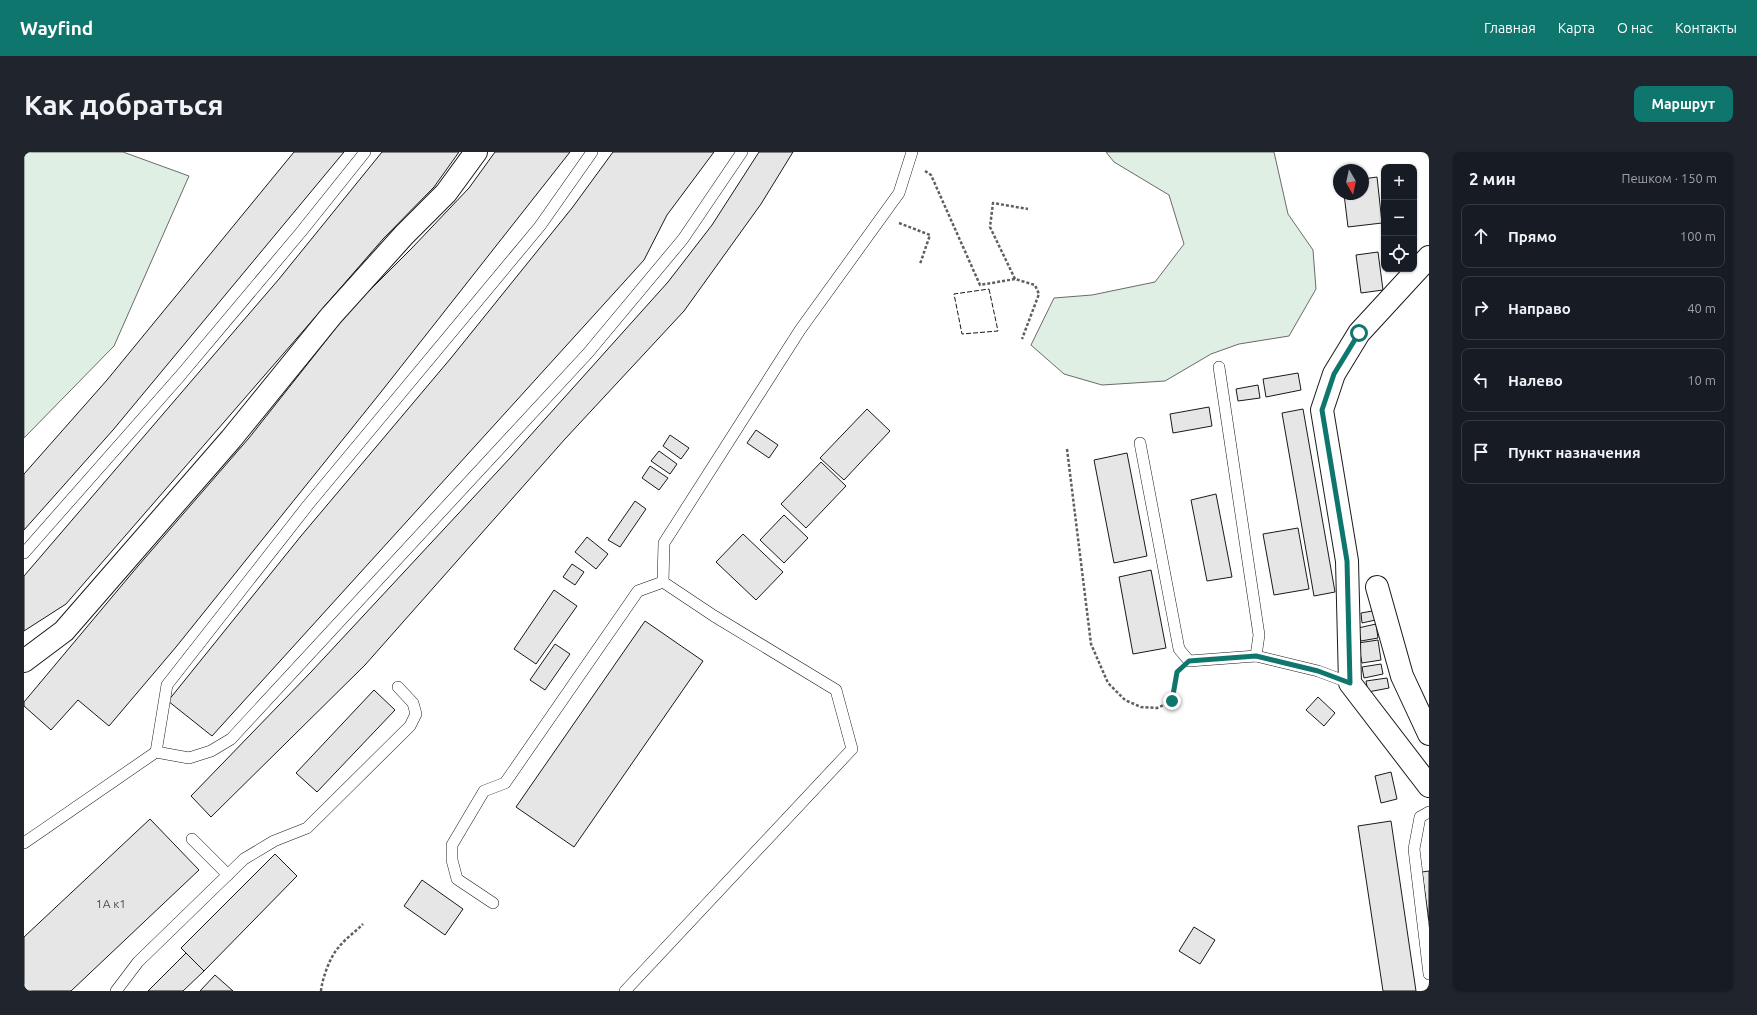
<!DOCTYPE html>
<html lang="ru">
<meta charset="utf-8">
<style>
:root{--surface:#171b24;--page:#20242c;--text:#f1f3f6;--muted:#9ea1a6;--line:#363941;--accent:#0f766e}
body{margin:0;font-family:Ubuntu,sans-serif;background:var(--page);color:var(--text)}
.controls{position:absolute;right:12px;top:12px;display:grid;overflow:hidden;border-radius:8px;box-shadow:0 1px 3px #0004}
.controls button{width:36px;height:36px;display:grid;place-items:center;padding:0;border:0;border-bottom:1px solid var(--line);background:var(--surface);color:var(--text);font:20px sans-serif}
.compass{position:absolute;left:1309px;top:12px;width:36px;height:36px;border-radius:50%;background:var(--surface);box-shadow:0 1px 3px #0004;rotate:171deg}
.stop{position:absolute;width:12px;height:12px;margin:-9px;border:3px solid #0f766e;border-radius:50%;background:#fff}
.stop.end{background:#0f766e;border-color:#fff;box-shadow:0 1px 4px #0008}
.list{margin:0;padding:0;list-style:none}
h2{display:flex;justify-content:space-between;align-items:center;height:52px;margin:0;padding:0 16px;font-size:17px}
h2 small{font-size:13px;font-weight:400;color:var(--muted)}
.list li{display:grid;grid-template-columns:26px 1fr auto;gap:12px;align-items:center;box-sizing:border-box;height:64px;margin:0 8px 8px;padding:0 8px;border:1px solid var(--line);border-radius:8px}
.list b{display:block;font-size:15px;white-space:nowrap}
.list em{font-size:13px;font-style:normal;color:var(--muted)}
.icon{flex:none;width:22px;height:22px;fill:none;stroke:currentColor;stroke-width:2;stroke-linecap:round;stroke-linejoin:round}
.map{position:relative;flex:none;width:1405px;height:839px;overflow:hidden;border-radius:8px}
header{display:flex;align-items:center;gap:24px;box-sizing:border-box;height:56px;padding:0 20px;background:var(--accent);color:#fff}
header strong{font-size:19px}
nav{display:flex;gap:22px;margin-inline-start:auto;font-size:14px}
.intro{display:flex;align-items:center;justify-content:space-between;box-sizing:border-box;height:96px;padding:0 24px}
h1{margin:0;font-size:28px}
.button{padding:10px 18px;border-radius:8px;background:var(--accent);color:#fff;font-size:14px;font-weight:700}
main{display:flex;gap:24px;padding:0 24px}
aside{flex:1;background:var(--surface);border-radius:8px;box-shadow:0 1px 3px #0004}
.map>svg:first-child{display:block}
</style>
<header>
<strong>Wayfind</strong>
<nav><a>Главная</a><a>Карта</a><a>О нас</a><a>Контакты</a></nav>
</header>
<div class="intro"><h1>Как добраться</h1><a class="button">Маршрут</a></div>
<main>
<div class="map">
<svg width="1405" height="839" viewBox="0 0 1405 839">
<rect width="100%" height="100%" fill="#fff"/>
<g fill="#e0efe3" stroke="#6a6a6a">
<polygon points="0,0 99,0 165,24 90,194 0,286"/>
<polygon points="1082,0 1250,0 1264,62 1289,98 1292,137 1265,184 1215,192 1187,202 1141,229 1078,233 1040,222 1007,193 1030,146 1068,143 1131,130 1160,92 1145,43 1090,10"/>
</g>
<g fill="#e6e6e6" stroke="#1a1a1a">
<polygon points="270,0 320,0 89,278 0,378 0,322 83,228"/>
<polygon points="358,0 435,0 410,35 359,87 42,452 0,479 0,424 255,127"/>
<polygon points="471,0 546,0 357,240 152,495 85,574 54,548 27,578 0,554 0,550 114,414 225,286 327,157 387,97 445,36"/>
<polygon points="589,0 690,0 643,63 620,108 188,584 144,549 277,384 427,206 548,56"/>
<polygon points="735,0 769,0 737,52 660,159 541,287 341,513 187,665 167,644 287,520 487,305 644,130 688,73"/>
<polygon points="1353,25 1358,71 1324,75 1320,42 1339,42 1339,27"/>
<polygon points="1354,100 1359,138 1337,141 1332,103"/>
<polygon points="1274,221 1277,238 1242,245 1239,227"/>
<polygon points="1234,233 1236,246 1214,249 1212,237"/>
<polygon points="1185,255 1188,274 1149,281 1146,262"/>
<polygon points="843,257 866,279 820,328 796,306"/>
<polygon points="1279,257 1311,440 1290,444 1258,261"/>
<polygon points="732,278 754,293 745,306 723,291"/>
<polygon points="646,283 665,296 657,307 639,294"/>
<polygon points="635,299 653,312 646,322 627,309"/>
<polygon points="1103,301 1123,404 1090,411 1070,308"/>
<polygon points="797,310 822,334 782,376 757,352"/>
<polygon points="626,314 644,326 635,338 618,326"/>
<polygon points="1192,342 1208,425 1183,429 1167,348"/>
<polygon points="611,349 622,357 596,395 584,388"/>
<polygon points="760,363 784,386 760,411 736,388"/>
<polygon points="1274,376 1285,437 1250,443 1239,382"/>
<polygon points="719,382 759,420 732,448 692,410"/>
<polygon points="563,385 584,402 572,417 551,400"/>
<polygon points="548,412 560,420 551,433 539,425"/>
<polygon points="1127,418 1142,496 1109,502 1095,425"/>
<polygon points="530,438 553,454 512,512 490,497"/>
<polygon points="1354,458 1356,467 1338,471 1337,461"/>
<polygon points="621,469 679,509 550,695 492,655"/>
<polygon points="1352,472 1354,486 1337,489 1334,476"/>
<polygon points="1354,488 1357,508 1338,511 1334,491"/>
<polygon points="531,492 546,502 521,538 506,528"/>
<polygon points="1357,512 1359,522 1340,526 1338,515"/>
<polygon points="1363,526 1365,536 1344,540 1342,529"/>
<polygon points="350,538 371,558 293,640 272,621"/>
<polygon points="1294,545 1311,561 1300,574 1282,558"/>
<polygon points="1367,620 1373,647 1357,651 1351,624"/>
<polygon points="126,667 175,718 47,839 0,839 0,785"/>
<polygon points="1367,669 1392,839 1359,839 1334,674"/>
<polygon points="251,702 273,724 180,819 157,796"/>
<polygon points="1405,719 1405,769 1398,720"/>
<polygon points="398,728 439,757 421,783 380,754"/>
<polygon points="1170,775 1191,788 1176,812 1155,799"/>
<polygon points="162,801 180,819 159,839 124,839"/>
<polygon points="191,823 209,839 176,839"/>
</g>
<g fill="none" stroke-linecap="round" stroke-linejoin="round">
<defs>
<g id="service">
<polyline points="1195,215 1235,483 1232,504"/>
<polyline points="1116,291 1155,497 1165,509 1232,504 1294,519 1326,531"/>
<polyline points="0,401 156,224 277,80 341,0"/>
<polyline points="132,600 165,606 187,599 207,587 564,201 659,87 718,0"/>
<polyline points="1405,660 1396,665 1390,697 1405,822"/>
<polyline points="168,687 204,723"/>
<polyline points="0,691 132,600 143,533 284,353 516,74 568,0"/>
<polyline points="469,751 433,727 428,708 428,693 460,639 481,631 614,439 639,430"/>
<polyline points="92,839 114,810 220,707 250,689 283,676 386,574 392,562 389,551 374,535"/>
<polyline points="601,839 828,597 812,538 690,464 639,430 640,391 776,178 875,41 888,0"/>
</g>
<g id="minor">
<polyline points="1405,105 1335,181 1310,222 1298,258 1323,409 1326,531 1405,634"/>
<polyline points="1353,435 1378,524 1405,582"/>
<polyline points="0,509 40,479 207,287 307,164 380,83 422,41 452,0"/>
</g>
</defs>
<use href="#service" stroke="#1a1a1a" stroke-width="12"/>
<use href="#minor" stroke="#1a1a1a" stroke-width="24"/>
<g stroke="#5f5f5f" stroke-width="2.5" stroke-dasharray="3 2" stroke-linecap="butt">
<polyline points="901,19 907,23 956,133 991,127 1011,133 1015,142 998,187"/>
<polyline points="875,71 906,83 896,112"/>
<polyline points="991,127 966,75 969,51 1004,57"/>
<polyline points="1043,297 1067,492 1084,531 1101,548 1117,555 1133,556 1148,549 1152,523"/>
<path d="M297 839C298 827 306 805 314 796 321 787 331 780 339 772"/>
</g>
<use href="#service" stroke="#fff" stroke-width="11"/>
<use href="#minor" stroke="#fff" stroke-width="22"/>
<polygon stroke="#1a1a1a" stroke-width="1" stroke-dasharray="5 2" stroke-linecap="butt" points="965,137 974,179 938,182 930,142"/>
</g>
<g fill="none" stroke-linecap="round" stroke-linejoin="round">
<polyline stroke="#0f766e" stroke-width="5" points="1148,549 1153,520 1165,509 1232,504 1294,519 1326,531 1323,409 1298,258 1310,222 1335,181"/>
</g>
<g text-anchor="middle" stroke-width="3" stroke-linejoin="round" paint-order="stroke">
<g font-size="12" fill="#4d4d4d">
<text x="87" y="756">1А к1</text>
</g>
</g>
</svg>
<div class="controls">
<button>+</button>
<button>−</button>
<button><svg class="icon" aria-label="locate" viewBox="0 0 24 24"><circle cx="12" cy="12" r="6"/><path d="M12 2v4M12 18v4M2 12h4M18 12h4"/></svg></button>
</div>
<svg class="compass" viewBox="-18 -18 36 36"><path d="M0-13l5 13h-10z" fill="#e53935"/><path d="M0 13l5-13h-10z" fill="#9ea1a6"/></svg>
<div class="stop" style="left:1335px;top:181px"></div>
<div class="stop end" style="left:1148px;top:549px"></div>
</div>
<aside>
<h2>2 мин<small>Пешком · 150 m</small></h2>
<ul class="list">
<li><svg class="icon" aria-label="ahead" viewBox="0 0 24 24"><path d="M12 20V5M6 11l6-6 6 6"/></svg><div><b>Прямо</b></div><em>100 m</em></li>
<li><svg class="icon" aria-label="right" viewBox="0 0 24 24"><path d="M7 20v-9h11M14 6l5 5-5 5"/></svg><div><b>Направо</b></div><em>40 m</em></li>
<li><svg class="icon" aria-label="left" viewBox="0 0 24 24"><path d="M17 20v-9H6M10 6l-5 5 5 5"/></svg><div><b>Налево</b></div><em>10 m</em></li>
<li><svg class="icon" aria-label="arrive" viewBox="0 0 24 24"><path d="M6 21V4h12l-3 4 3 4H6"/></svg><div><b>Пункт назначения</b></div></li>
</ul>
</aside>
</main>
